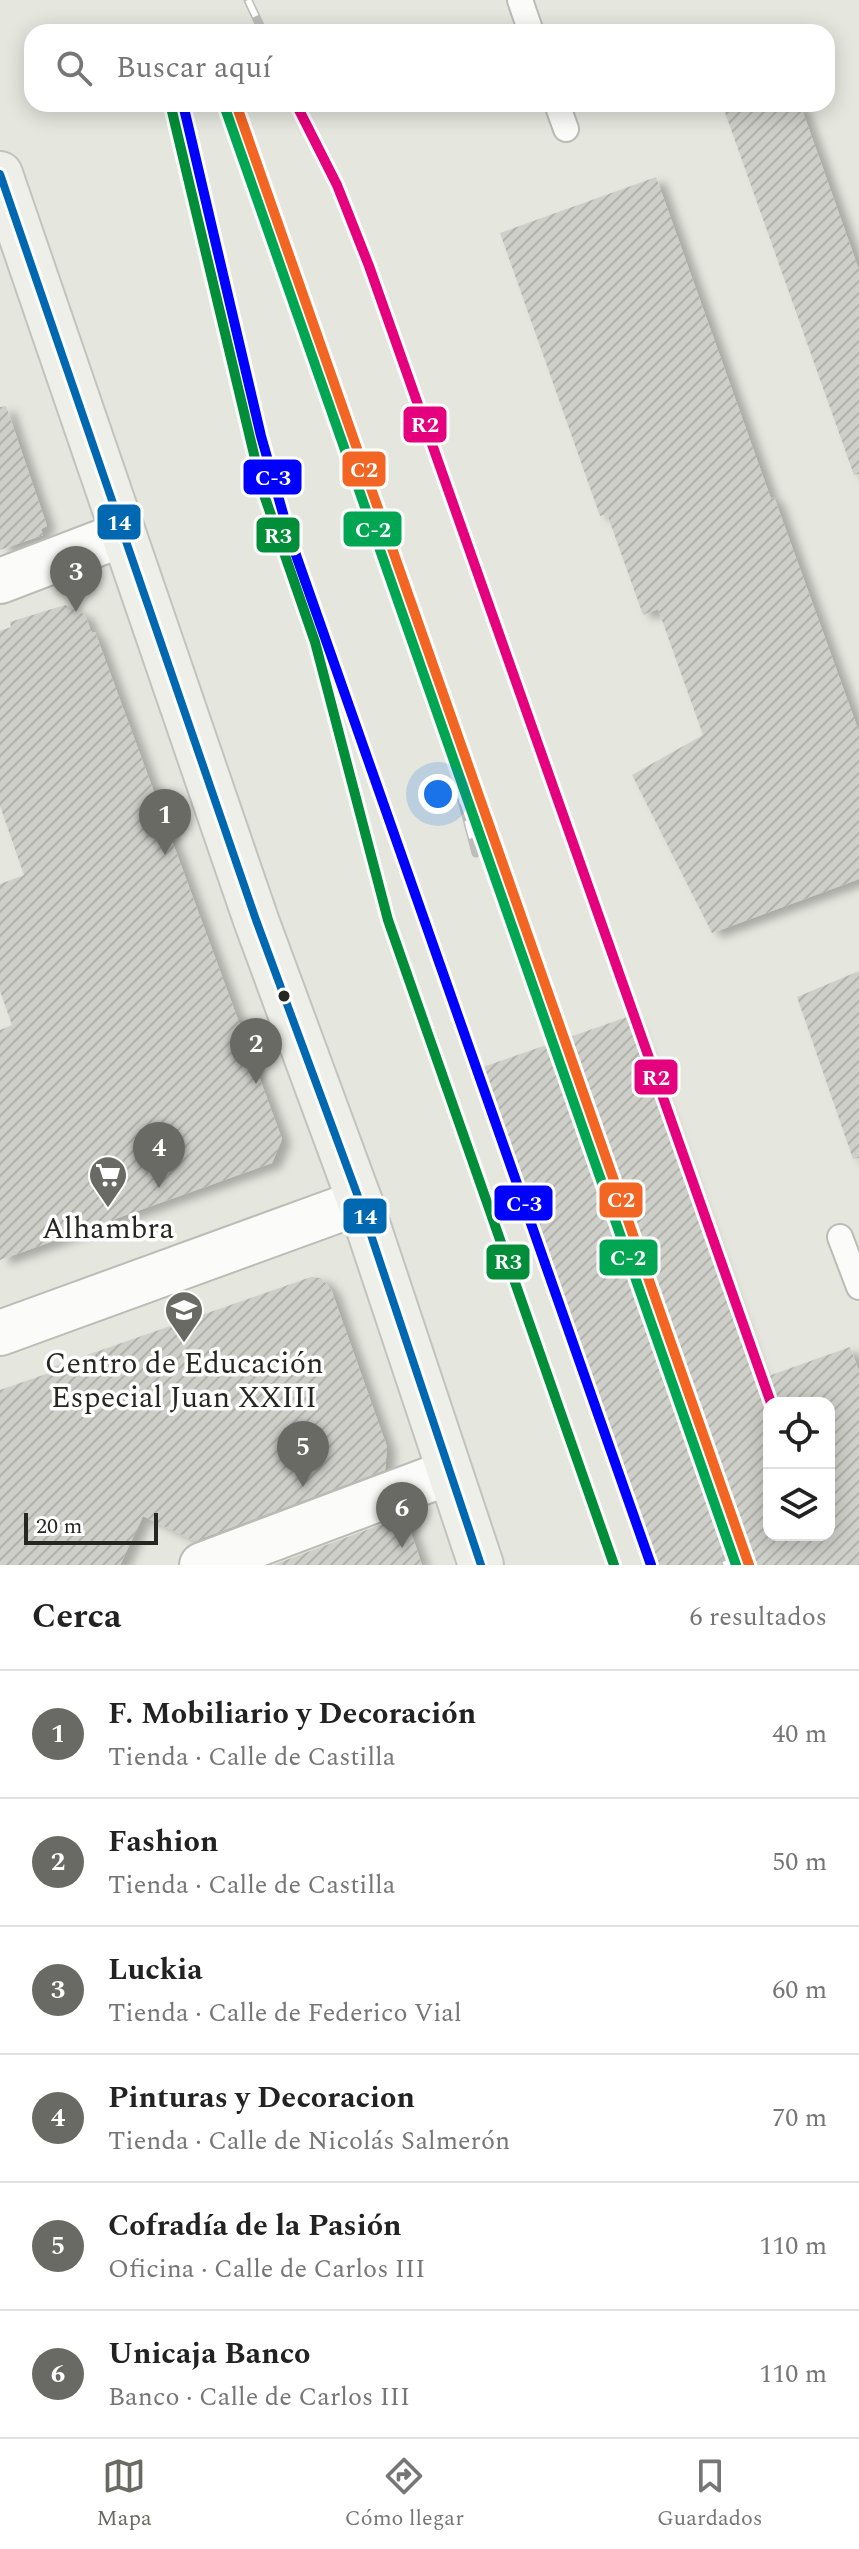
<!DOCTYPE html>
<html lang="es">
<meta charset="utf-8">
<style>
:root{--surface:#fff;--page:#f2f2f2;--text:#222;--muted:#767676;--line:#e0e0e0;--accent:#6a6a64}
body{margin:0;font-family:Spectral,serif;background:var(--page);color:var(--text)}
.controls{position:absolute;right:24px;bottom:24px;display:grid;overflow:hidden;border-radius:16px;box-shadow:0 4px 20px #0003}
.controls button{width:72px;height:72px;display:grid;place-items:center;padding:0;border:0;border-bottom:2px solid var(--line);background:var(--surface);color:var(--text);font:40px sans-serif}
.scale{position:absolute;left:24px;bottom:20px;width:134px;box-sizing:border-box;padding-left:8px;border:4px solid #272722;border-top:0;font-size:22px;line-height:28px;white-space:nowrap;color:#272722;-webkit-text-stroke:6px #fff;paint-order:stroke}
.you{position:absolute;left:438px;top:794px;width:28px;height:28px;margin:-20px;border:6px solid #fff;border-radius:50%;background:#1a73e8;box-shadow:0 0 0 12px #1a73e833}
.badge{display:grid;place-items:center;width:52px;height:52px;border-radius:50%;background:var(--accent);color:#fff;font-size:26px;font-weight:700}
.pin{position:absolute;translate:-50% -66px;filter:drop-shadow(0 2px 4px #0008)}
.pin::after{content:'';position:absolute;top:42px;width:28px;height:24px;background:inherit;clip-path:polygon(0 0,100% 0,50% 100%)}
.list{margin:0;padding:0;list-style:none}
h2{display:flex;justify-content:space-between;align-items:center;height:104px;margin:0;padding:0 32px;font-size:34px}
h2 small{font-size:26px;font-weight:400;color:var(--muted)}
.list li{display:grid;grid-template-columns:52px 1fr auto;gap:24px;align-items:center;box-sizing:border-box;height:128px;padding:0 32px;border-top:2px solid var(--line)}
.list b{display:block;font-size:30px;white-space:nowrap}
.list p{margin:0;font-size:26px;white-space:nowrap;color:var(--muted)}
.list em{font-size:26px;font-style:normal;color:var(--muted)}
.icon{flex:none;width:44px;height:44px;fill:none;stroke:currentColor;stroke-width:2;stroke-linecap:round;stroke-linejoin:round}
.map{position:relative;flex:none;width:859px;height:1565px;overflow:hidden}
.search{position:absolute;background:var(--surface);box-shadow:0 4px 20px #0003;left:24px;right:24px;top:24px;height:88px;display:flex;align-items:center;gap:20px;box-sizing:border-box;padding:0 28px;border-radius:24px;color:var(--muted);font-size:30px}
.sheet{height:872px;background:var(--surface)}
nav{display:flex;justify-content:space-around;align-items:center;box-sizing:border-box;height:112px;border-top:2px solid var(--line);background:var(--surface);font-size:22px;color:var(--muted)}
nav a{display:grid;justify-items:center;gap:4px}
nav .on{color:var(--accent)}
.map>svg:first-child{display:block}
</style>
<div class="map">
<svg width="859" height="1565" viewBox="0 0 859 1565">
<defs>
<pattern id="building-hatch" width="6" height="6" patternUnits="userSpaceOnUse" patternTransform="scale(2)"><rect width="6" height="6" fill="#cecfc9"/><path d="M-1 1l2-2M0 6l6-6M5 7l2-2" fill="none" stroke="#b1b2ac"/></pattern>
<filter id="shadow"><feDropShadow dx="9" dy="5" stdDeviation="4" flood-color="#0004"/></filter>
</defs>
<rect width="100%" height="100%" fill="#e5e6de"/>
<g fill="url(#building-hatch)" fill-rule="evenodd" filter="url(#shadow)">
<polygon points="722,104 800,104 859,270 859,474 854,475"/>
<polygon points="656,177 771,499 774,497 859,732 859,879 712,933 632,775 703,735 658,609 643,615 607,514 600,516 500,233"/>
<polygon points="6,406 47,526 41,529 43,535 0,550 0,407"/>
<polygon points="65,605 85,615 92,633 95,632 282,1139 272,1163 0,1260 0,1030 12,1025 0,991 0,884 24,875 0,806 0,631 11,627 10,622"/>
<polygon points="859,971 859,1158 853,1159 797,997"/>
<path d="M630 1016 760 1379 850 1347 859 1371V1565H656L480 1068ZM769 1403H829V1535H769Z"/>
<polygon points="311,1277 321,1278 331,1289 387,1447 385,1470 195,1541 143,1516 120,1565 0,1565 0,1390 49,1373 47,1369"/>
<polygon points="401,1517 406,1518 422,1565 273,1565"/>
</g>
<g fill="none" stroke-linecap="round" stroke-linejoin="round">
<defs>
<g id="service">
<polyline points="520,0 531,32"/>
<polyline points="557,104 566,129"/>
<polyline points="840,1237 859,1287"/>
</g>
<g id="minor">
<polyline points="0,581 123,534"/>
<polyline points="0,1333 360,1202"/>
<polyline points="202,1565 447,1473"/>
</g>
<polyline id="primary" points="0,174 256,920 360,1202 481,1565"/>
</defs>
<use href="#service" stroke="#bbbcb6" stroke-width="28"/>
<use href="#minor" stroke="#bbbcb6" stroke-width="48"/>
<use href="#primary" stroke="#c2c3bf" stroke-width="48"/>
<use href="#service" stroke="#fbfbfa" stroke-width="24"/>
<use href="#minor" stroke="#fbfbfa" stroke-width="44"/>
<use href="#primary" stroke="#efefe9" stroke-width="44"/>
<defs>
<g id="rail">
<polyline points="248,0 263,32"/>
<polyline points="298,104 315,138"/>
<polyline points="403,577 476,853"/>
<polyline points="725,1561 727,1565"/>
</g>
</defs>
<use href="#rail" stroke="#bdbdbb" stroke-width="9"/>
<use href="#rail" stroke="#fff" stroke-width="6" stroke-dasharray="18" stroke-linecap="butt"/>
<defs>
<polyline id="bus-1" points="0,174 256,920 360,1202 481,1565"/>
</defs>
<use href="#bus-1" stroke="#fff" stroke-width="14"/>
<use href="#bus-1" stroke="#0067b1" stroke-width="8"/>
<defs>
<polyline id="rail-1" points="183,104 261,436 290,538 651,1565"/>
<polyline id="rail-2" points="171,107 263,492 315,642 388,920 614,1565"/>
<polyline id="rail-3" points="296,104 337,185 369,266 771,1403"/>
<polyline id="rail-4" points="236,104 749,1565"/>
<polyline id="rail-5" points="225,108 736,1565"/>
</defs>
<use href="#rail-1" stroke="#fff" stroke-width="16"/>
<use href="#rail-2" stroke="#fff" stroke-width="16"/>
<use href="#rail-3" stroke="#fff" stroke-width="16"/>
<use href="#rail-4" stroke="#fff" stroke-width="16"/>
<use href="#rail-5" stroke="#fff" stroke-width="16"/>
<use href="#rail-1" stroke="#00f" stroke-width="10"/>
<use href="#rail-2" stroke="#028d38" stroke-width="10"/>
<use href="#rail-3" stroke="#e5007d" stroke-width="10"/>
<use href="#rail-4" stroke="#f26522" stroke-width="10"/>
<use href="#rail-5" stroke="#00a651" stroke-width="10"/>
</g>
<defs>
<symbol id="supermarket-pin" viewBox="-11 -11 22 30"><path d="M0 17L-7.5 6A9.5 9.5 0 1 1 7.5 6Z" fill="#6a6a64" stroke="#fff"/><path d="M-6-5.5h2.5l.6 2H6L4.5 2H-2.5L-4.4-4H-6ZM-1.5 3.2a1.3 1.3 0 1 0 .1 0ZM3 3.2a1.3 1.3 0 1 0 .1 0Z" fill="#fff"/></symbol>
<symbol id="school-pin" viewBox="-11 -11 22 30"><path d="M0 17L-7.5 6A9.5 9.5 0 1 1 7.5 6Z" fill="#6a6a64" stroke="#fff"/><path d="M0-5L7-2L0 1L-7-2ZM-4 1L0 2.5L4 1V4Q0 6-4 4Z" fill="#fff"/></symbol>
</defs>
<g fill-rule="evenodd">
<use href="#supermarket-pin" x="86" y="1153" width="44" height="60"/>
<use href="#school-pin" x="162" y="1288" width="44" height="60"/>
</g>
<circle fill="#272722" stroke="#fff" stroke-width="3" cx="284" cy="996" r="7"/>
<g text-anchor="middle" stroke-width="7" stroke-linejoin="round" paint-order="stroke">
<g font-size="30" fill="#272722" stroke="#fff">
<text x="108" y="1238">Alhambra</text>
<text x="184" y="1373">Centro de Educación<tspan x="184" dy="34">Especial Juan XXIII</tspan></text>
</g>
</g>
<g stroke="#fff" stroke-width="3">
<rect x="402" y="405" width="46" height="39" rx="8" fill="#e5007d"/>
<rect x="341" y="450" width="46" height="38" rx="8" fill="#f26522"/>
<rect x="242" y="458" width="61" height="38" rx="8" fill="#00f"/>
<rect x="96" y="503" width="46" height="38" rx="8" fill="#0067b1"/>
<rect x="342" y="510" width="61" height="38" rx="8" fill="#00a651"/>
<rect x="255" y="516" width="46" height="38" rx="8" fill="#028d38"/>
<rect x="633" y="1058" width="46" height="38" rx="8" fill="#e5007d"/>
<rect x="598" y="1181" width="46" height="38" rx="8" fill="#f26522"/>
<rect x="493" y="1184" width="61" height="38" rx="8" fill="#00f"/>
<rect x="342" y="1197" width="46" height="38" rx="8" fill="#0067b1"/>
<rect x="598" y="1238" width="61" height="39" rx="8" fill="#00a651"/>
<rect x="485" y="1243" width="46" height="38" rx="8" fill="#028d38"/>
</g>
<g font-size="22" text-anchor="middle" font-weight="bold" fill="#fff">
<text x="425" y="432">R2</text>
<text x="364" y="477">C2</text>
<text x="273" y="485">C-3</text>
<text x="119" y="530">14</text>
<text x="373" y="537">C-2</text>
<text x="278" y="543">R3</text>
<text x="656" y="1085">R2</text>
<text x="621" y="1207">C2</text>
<text x="524" y="1211">C-3</text>
<text x="365" y="1224">14</text>
<text x="628" y="1265">C-2</text>
<text x="508" y="1269">R3</text>
</g>
</svg>
<div class="controls">
<button><svg class="icon" aria-label="locate" viewBox="0 0 24 24"><circle cx="12" cy="12" r="6"/><path d="M12 2v4M12 18v4M2 12h4M18 12h4"/></svg></button>
<button><svg class="icon" aria-label="layers" viewBox="0 0 24 24"><path d="M12 4l9 5-9 5-9-5zM3 14l9 5 9-5"/></svg></button>
</div>
<div class="scale">20 m</div>
<div class="you"></div>
<div class="pin badge" style="left:165px;top:855px">1</div>
<div class="pin badge" style="left:256px;top:1084px">2</div>
<div class="pin badge" style="left:76px;top:612px">3</div>
<div class="pin badge" style="left:159px;top:1188px">4</div>
<div class="pin badge" style="left:303px;top:1487px">5</div>
<div class="pin badge" style="left:402px;top:1548px">6</div>
<div class="search"><svg class="icon" aria-label="search" viewBox="0 0 24 24"><circle cx="10" cy="10" r="6"/><path d="M15 15l6 6"/></svg>Buscar aquí</div>
</div>
<section class="sheet">
<h2>Cerca<small>6 resultados</small></h2>
<ul class="list">
<li><span class="badge">1</span><div><b>F. Mobiliario y Decoración</b><p>Tienda · Calle de Castilla</p></div><em>40 m</em></li>
<li><span class="badge">2</span><div><b>Fashion</b><p>Tienda · Calle de Castilla</p></div><em>50 m</em></li>
<li><span class="badge">3</span><div><b>Luckia</b><p>Tienda · Calle de Federico Vial</p></div><em>60 m</em></li>
<li><span class="badge">4</span><div><b>Pinturas y Decoracion</b><p>Tienda · Calle de Nicolás Salmerón</p></div><em>70 m</em></li>
<li><span class="badge">5</span><div><b>Cofradía de la Pasión</b><p>Oficina · Calle de Carlos III</p></div><em>110 m</em></li>
<li><span class="badge">6</span><div><b>Unicaja Banco</b><p>Banco · Calle de Carlos III</p></div><em>110 m</em></li>
</ul>
</section>
<nav>
<a class="on"><svg class="icon" aria-label="map" viewBox="0 0 24 24"><path d="M3 6l6-2 6 2 6-2v14l-6 2-6-2-6 2zM9 4v14M15 6v14"/></svg>Mapa</a>
<a><svg class="icon" aria-label="directions" viewBox="0 0 24 24"><path d="M12 3l9 9-9 9-9-9zM9 14v-3h6M13 9l2 2-2 2"/></svg>Cómo llegar</a>
<a><svg class="icon" aria-label="saved" viewBox="0 0 24 24"><path d="M7 4h10v16l-5-4-5 4z"/></svg>Guardados</a>
</nav>
